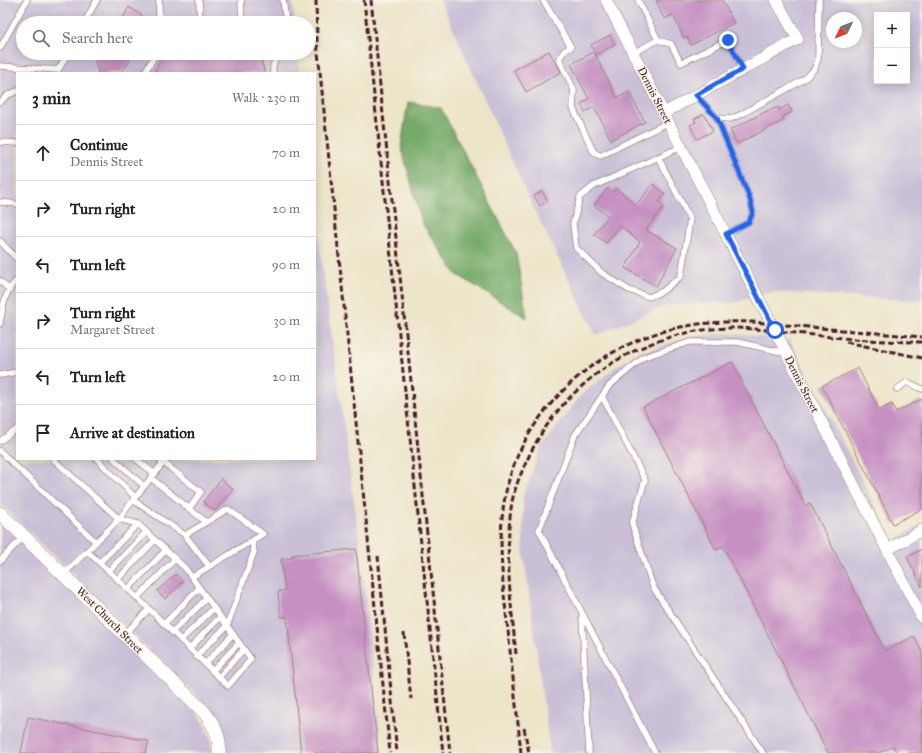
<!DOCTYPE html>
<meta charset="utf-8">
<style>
:root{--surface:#fff;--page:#f2f2f2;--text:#222;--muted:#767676;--line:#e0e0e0}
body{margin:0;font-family:"IM FELL Great Primer",serif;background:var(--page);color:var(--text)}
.controls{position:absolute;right:12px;top:12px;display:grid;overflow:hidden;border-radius:0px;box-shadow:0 2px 10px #0003}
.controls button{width:36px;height:36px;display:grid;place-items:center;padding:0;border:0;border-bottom:1px solid var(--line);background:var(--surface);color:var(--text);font:20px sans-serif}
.compass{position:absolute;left:826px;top:12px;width:36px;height:36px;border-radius:50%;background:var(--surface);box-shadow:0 2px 10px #0003;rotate:227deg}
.stop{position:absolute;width:12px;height:12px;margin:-9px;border:3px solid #2563eb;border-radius:50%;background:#fff}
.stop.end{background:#2563eb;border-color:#fff;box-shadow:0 1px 4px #0008}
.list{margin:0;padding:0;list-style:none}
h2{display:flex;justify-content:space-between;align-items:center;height:52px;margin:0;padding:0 16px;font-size:17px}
h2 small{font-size:13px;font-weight:400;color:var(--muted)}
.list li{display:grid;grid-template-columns:26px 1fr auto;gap:12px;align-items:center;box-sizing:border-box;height:56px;padding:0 16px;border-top:1px solid var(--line)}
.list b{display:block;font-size:15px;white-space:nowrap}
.list p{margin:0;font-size:13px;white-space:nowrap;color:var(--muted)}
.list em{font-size:13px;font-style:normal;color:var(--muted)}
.icon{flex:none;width:22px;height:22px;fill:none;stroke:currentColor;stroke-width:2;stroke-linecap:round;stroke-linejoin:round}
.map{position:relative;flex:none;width:922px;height:753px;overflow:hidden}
.search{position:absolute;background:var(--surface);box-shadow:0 2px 10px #0003;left:16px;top:16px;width:300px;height:44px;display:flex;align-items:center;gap:10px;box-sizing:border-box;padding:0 14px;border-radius:22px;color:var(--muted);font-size:15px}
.panel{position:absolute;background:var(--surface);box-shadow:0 2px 10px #0003;left:16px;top:72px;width:300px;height:388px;border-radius:0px}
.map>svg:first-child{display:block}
</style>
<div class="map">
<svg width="922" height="753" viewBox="0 0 922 753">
<rect width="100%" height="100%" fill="#f7f3e8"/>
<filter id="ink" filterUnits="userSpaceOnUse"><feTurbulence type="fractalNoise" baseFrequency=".025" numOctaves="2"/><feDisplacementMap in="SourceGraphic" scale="8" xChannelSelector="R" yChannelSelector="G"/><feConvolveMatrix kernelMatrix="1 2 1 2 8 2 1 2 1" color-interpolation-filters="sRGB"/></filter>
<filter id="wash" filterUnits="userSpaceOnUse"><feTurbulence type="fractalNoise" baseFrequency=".012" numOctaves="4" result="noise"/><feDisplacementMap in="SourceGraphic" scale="16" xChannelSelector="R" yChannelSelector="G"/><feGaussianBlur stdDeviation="0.9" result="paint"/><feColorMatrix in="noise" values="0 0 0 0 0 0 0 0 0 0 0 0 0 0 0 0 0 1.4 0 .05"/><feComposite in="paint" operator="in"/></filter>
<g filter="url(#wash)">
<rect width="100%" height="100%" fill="#ede5c8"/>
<g fill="#c9bfd7" fill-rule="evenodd">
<polygon points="0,0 292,0 295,23 23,23 23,53 298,53 300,73 17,73 17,459 315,459 315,211 360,546 382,753 225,753 225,740 221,724 210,709 0,503"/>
<path d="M440 0H922V301L772 292 733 303 667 305 596 335 530 201ZM877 15H907V81H877ZM832 18H856V42H832Z"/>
<polygon points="727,333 790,340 893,540 922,524 922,753 550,753 523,548 523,496 541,448 581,395 618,365 641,352 693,336"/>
<polygon points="0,519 195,710 204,723 211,739 212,753 0,753"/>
</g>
<polygon fill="#74aa68" stroke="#5f644a" points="408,102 441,108 516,253 527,318 456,274 422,223 401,146"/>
<g id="blocks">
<g fill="#c690c3">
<polygon points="656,0 722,0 734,23 691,45 687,37 684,38 673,15 664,19"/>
<polygon points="129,7 142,15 138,23 120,23"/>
<polygon points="610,35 615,45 596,55 591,45"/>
<polygon points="549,51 561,72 526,92 514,70"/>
<polygon points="594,52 617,98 629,92 645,122 611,140 594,107 585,112 581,104 589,99 571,64"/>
<polygon points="99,53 134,53 126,67 124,67 121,73 98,73 95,61"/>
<polygon points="164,53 218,53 251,55 252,59 260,56 265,73 154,73"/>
<polygon points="788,105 792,112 783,117 784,120 737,144 730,130 769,110 769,111 778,107 779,110"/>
<polygon points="704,114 713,131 697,139 690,125 696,122 694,119"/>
<polygon points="653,184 665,194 659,202 664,206 646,230 677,248 656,286 625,268 640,242 620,226 606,243 594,234 608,216 594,205 608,188 613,192 616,188 636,205"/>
<polygon points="542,191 548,201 540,206 534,196"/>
<polygon points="732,362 805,505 810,503 885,651 914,636 922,652 922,753 897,753 893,746 879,753 828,753 723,546 716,550 643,407"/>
<polygon points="858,368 879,410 892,404 896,412 922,399 922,509 893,524 822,386"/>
<polygon points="221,479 233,489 215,511 203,502"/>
<polygon points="356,549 378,753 301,753 287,617 281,617 278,594 279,593 279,591 285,591 281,559 292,558 292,555"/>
<polygon points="922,549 922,587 907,557"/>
<polygon points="176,574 183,582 165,599 157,591"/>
<polygon points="28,717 149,741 146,753 21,753"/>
</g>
</g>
</g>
<g filter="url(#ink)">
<use href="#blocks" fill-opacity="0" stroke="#9c827a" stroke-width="1"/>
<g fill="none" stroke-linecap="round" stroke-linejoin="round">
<defs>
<g id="service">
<polyline points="159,0 159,23"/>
<polyline points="199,0 200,23"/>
<polyline points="241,0 242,23"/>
<polyline points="283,0 286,23"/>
<polyline points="543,0 571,47 564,51 559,59 574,90 573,108 593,151 600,156 669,122"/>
<polyline points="84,23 97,0"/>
<polyline points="658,40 671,44 681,63 728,40 743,69"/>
<polyline points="0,48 27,0"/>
<polyline points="633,53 658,40 638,0"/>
<polyline points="0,66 58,70 68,53"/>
<polyline points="144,73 153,59 154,53"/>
<polyline points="273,73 273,66 278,53"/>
<polyline points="696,95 717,118 750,199 753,212 749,222 726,234"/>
<polyline points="0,102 8,95 17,91"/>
<polyline points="717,118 730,119 742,114 794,85 806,78 815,68 818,58 819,0"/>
<polyline points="0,142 17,143"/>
<polyline points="658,157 690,219 681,276 663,291 649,297 629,290 602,273 576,248 573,224 580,197 594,186 681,147"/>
<polyline points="0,202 17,204"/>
<polyline points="0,241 17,259"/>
<polyline points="0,281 10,290"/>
<path d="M0 324C2 309 5 290 17 280"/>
<polyline points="0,375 17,372"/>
<polyline points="897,389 907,382 922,389"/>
<polyline points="602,396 645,480 632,524 653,587 763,753"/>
<polyline points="0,441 17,429"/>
<polyline points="0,451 96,542"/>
<polyline points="53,459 119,519 133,500 185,535 228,509 263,534 192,577"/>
<polyline points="97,459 135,497"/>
<polyline points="114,459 144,486"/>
<polyline points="136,459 155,474"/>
<polyline points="159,459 201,492 189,509"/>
<polyline points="151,478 166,459"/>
<polyline points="133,500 151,478 206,522"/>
<polyline points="185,535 209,566"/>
<polyline points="87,551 119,519 138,524 185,568 251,659 228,686 149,609"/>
<polyline points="0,561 24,536"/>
<polyline points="100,562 138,524"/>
<polyline points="109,571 146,532"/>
<polyline points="64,574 87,551 144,604 149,609 125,634"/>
<polyline points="118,579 155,540"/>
<polyline points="128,589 166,550"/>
<polyline points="137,598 175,559"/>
<polyline points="582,616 589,753"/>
<polyline points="164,624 199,588"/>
<polyline points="172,632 207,598"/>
<polyline points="181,640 214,608"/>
<polyline points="189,649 220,617"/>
<polyline points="196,656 227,626 254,552 252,541"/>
<polyline points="205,664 233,634"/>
<polyline points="212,671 239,643"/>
<polyline points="219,677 244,649"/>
<polyline points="655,753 539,530 575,435 609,386 644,357 690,342 737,342 786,353"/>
</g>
<g id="minor">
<polyline points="606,0 922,618"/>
<polyline points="664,113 798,39 776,0"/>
<polyline points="887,550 922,530"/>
</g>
<path id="tertiary" d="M0 513 204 712C214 724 221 737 219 753"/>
</defs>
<use href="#service" stroke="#9c827a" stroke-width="7"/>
<use href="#minor" stroke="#9c827a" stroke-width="12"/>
<use href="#tertiary" stroke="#9c827a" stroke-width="14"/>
<use href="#service" stroke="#fff" stroke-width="5.5"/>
<use href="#minor" stroke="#fff" stroke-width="11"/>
<use href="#tertiary" stroke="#fff" stroke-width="13"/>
<g stroke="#4a1f2b" stroke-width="3" stroke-dasharray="6 3" stroke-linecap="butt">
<polyline points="316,0 317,42 325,121 390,753"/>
<polyline points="364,0 443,753"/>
<polyline points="371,0 450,753"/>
<polyline points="846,342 922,358"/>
<polyline points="378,556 397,753"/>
<polyline points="404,633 411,699"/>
<path d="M516 654C511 604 504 552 512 502 515 486 522 471 529 456 566 379 645 329 731 328 753 328 775 331 796 333 838 338 880 342 922 342"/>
<polyline points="524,728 529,753"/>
<path d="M521 753C517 712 512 671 508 630 503 587 497 539 505 497 514 445 548 399 589 368 640 331 690 320 752 322L922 337"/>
</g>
</g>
</g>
<g fill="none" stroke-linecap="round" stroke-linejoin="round" filter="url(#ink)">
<polyline stroke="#2563eb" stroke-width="5" points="728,40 743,69 696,95 717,118 750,199 753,212 749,222 726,234 775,330"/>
</g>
<g text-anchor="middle" stroke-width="3" stroke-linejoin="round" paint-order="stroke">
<g font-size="11" fill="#4a1f2b" stroke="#f7f3e8">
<text transform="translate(655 95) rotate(63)" y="4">Dennis Street</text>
<text transform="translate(802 384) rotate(63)" y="4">Dennis Street</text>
<text transform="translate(110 620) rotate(45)" y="4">West Church Street</text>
</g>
</g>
</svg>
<div class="controls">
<button>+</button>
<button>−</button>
</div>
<svg class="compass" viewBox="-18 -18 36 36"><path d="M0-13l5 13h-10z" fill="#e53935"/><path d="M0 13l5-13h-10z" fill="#767676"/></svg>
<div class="stop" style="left:775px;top:330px"></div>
<div class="stop end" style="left:728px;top:40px"></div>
<div class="search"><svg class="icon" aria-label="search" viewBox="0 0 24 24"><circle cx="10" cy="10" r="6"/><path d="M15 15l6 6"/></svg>Search here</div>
<section class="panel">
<h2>3 min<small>Walk · 230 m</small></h2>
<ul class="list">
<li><svg class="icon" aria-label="ahead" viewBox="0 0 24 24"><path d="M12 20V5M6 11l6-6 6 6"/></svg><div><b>Continue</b><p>Dennis Street</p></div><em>70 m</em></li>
<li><svg class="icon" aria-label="right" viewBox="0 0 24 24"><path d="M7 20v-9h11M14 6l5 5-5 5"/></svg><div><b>Turn right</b></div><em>20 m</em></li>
<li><svg class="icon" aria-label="left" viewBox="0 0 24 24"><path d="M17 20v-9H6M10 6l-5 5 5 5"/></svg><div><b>Turn left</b></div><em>90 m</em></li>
<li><svg class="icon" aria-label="right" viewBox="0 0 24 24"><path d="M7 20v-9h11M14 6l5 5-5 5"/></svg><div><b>Turn right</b><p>Margaret Street</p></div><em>30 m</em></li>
<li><svg class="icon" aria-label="left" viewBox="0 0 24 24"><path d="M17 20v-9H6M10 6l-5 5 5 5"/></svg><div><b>Turn left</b></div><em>20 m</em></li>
<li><svg class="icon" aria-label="arrive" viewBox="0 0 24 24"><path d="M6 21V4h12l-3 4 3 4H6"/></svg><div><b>Arrive at destination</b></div></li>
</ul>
</section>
</div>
